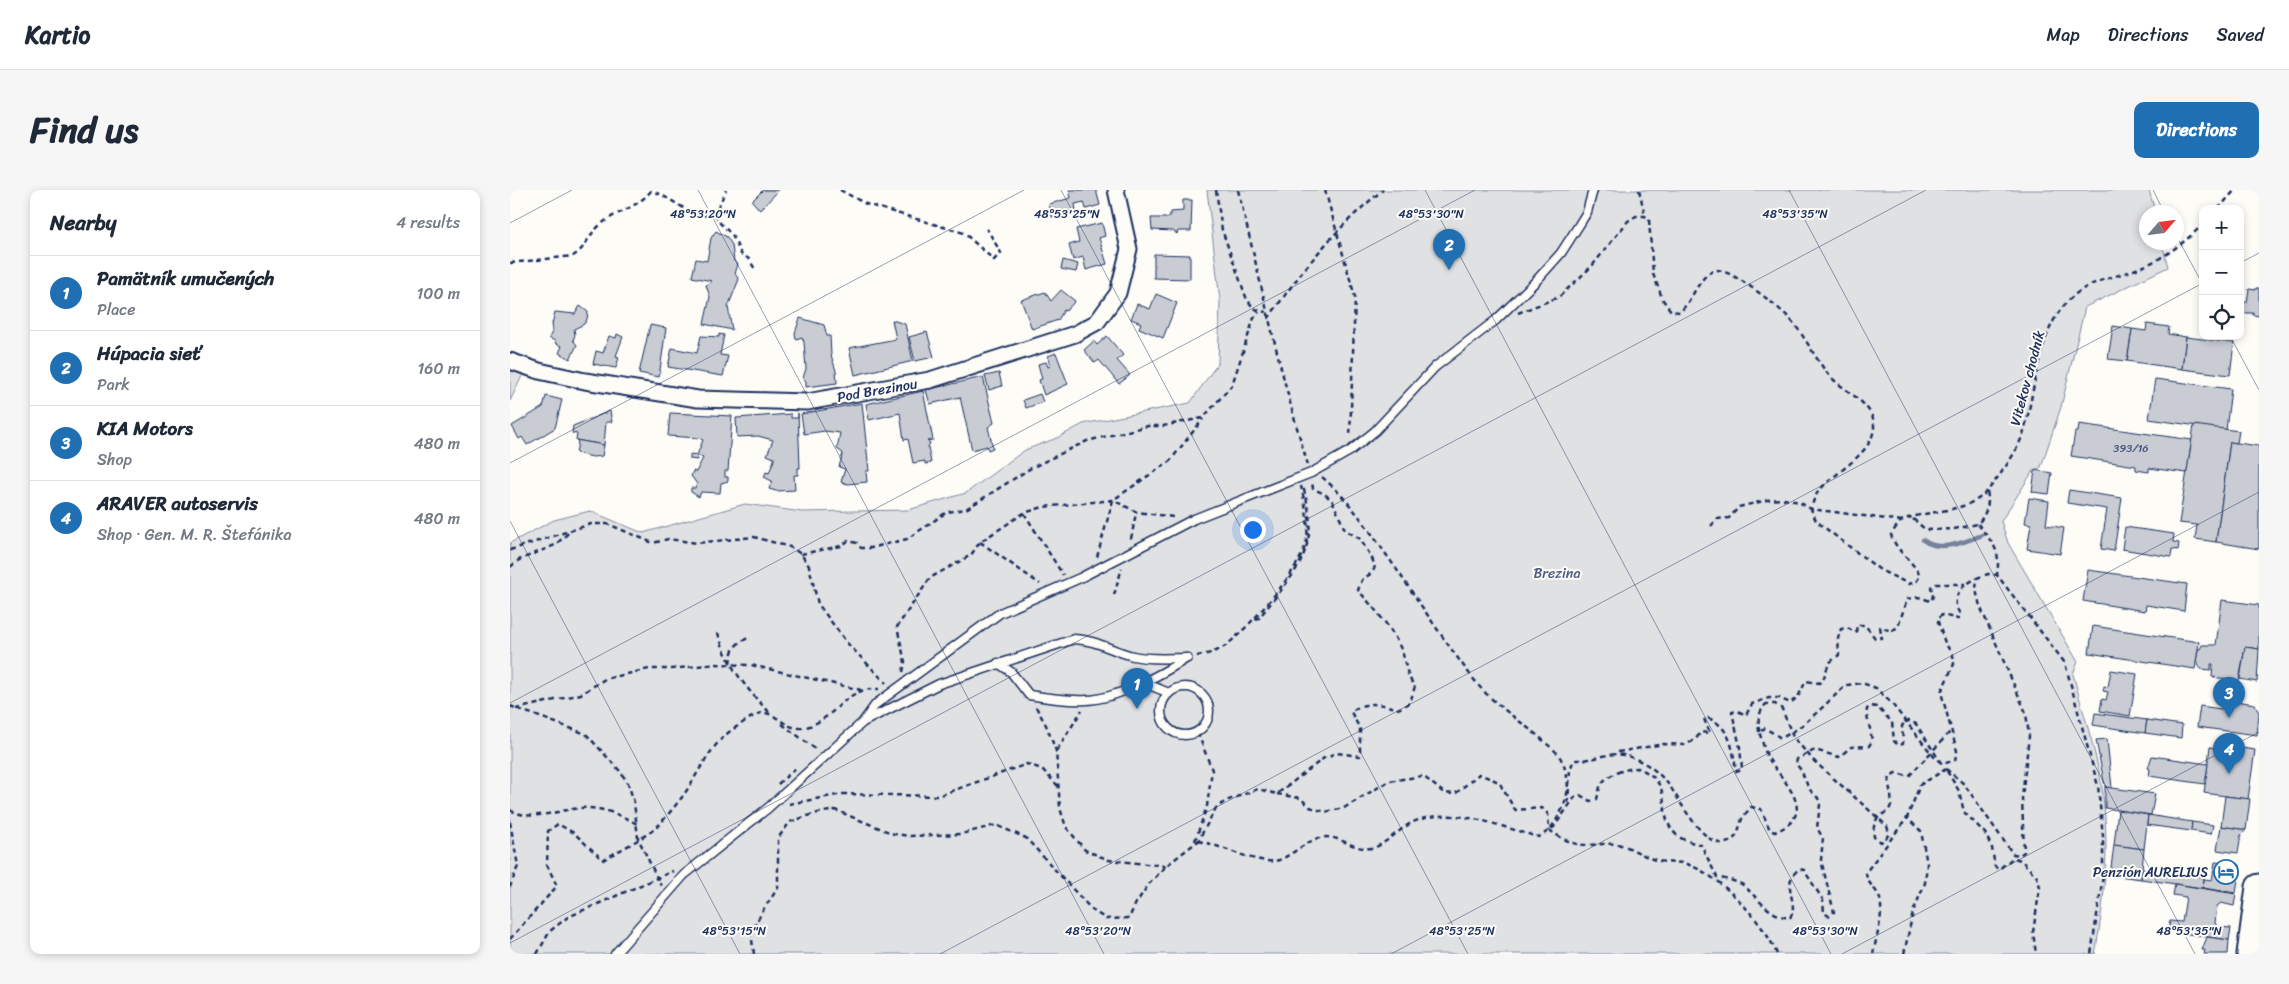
<!DOCTYPE html>
<meta charset="utf-8">
<style>
:root{--surface:#fff;--page:#f6f6f7;--text:#1f2937;--muted:#747a83;--line:#e0e1e3;--accent:#1f6fb2}
body{margin:0;font-family:Sriracha,sans-serif;background:var(--page);color:var(--text)}
.controls{position:absolute;right:15px;top:15px;display:grid;overflow:hidden;border-radius:10px;box-shadow:0 2px 8px #0003}
.controls button{width:45px;height:45px;display:grid;place-items:center;padding:0;border:0;border-bottom:1px solid var(--line);background:var(--surface);color:var(--text);font:25px sans-serif}
.compass{position:absolute;left:1629px;top:15px;width:45px;height:45px;border-radius:50%;background:var(--surface);box-shadow:0 2px 8px #0003;rotate:62deg}
.you{position:absolute;left:742px;top:339px;width:18px;height:18px;margin:-12px;border:4px solid #fff;border-radius:50%;background:#1a73e8;box-shadow:0 0 0 8px #1a73e833}
.badge{display:grid;place-items:center;width:32px;height:32px;border-radius:50%;background:var(--accent);color:#fff;font-size:16px;font-weight:700}
.pin{position:absolute;translate:-50% -41px;filter:drop-shadow(0 1px 2px #0008)}
.pin::after{content:'';position:absolute;top:26px;width:18px;height:15px;background:inherit;clip-path:polygon(0 0,100% 0,50% 100%)}
.list{margin:0;padding:0;list-style:none}
h2{display:flex;justify-content:space-between;align-items:center;height:65px;margin:0;padding:0 20px;font-size:21px}
h2 small{font-size:16px;font-weight:400;color:var(--muted)}
.list li{display:grid;grid-template-columns:32px 1fr auto;gap:15px;align-items:center;box-sizing:border-box;height:75px;padding:0 20px;border-top:1px solid var(--line)}
.list b{display:block;font-size:19px;white-space:nowrap}
.list p{margin:0;font-size:16px;white-space:nowrap;color:var(--muted)}
.list em{font-size:16px;font-style:normal;color:var(--muted)}
.icon{flex:none;width:28px;height:28px;fill:none;stroke:currentColor;stroke-width:2;stroke-linecap:round;stroke-linejoin:round}
.map{position:relative;flex:none;width:1749px;height:764px;overflow:hidden;border-radius:10px}
header{display:flex;align-items:center;gap:30px;box-sizing:border-box;height:70px;padding:0 25px;background:var(--surface);border-bottom:1px solid var(--line)}
header strong{font-size:24px}
nav{display:flex;gap:28px;margin-inline-start:auto;font-size:18px}
.intro{display:flex;align-items:center;justify-content:space-between;box-sizing:border-box;height:120px;padding:0 30px}
h1{margin:0;font-size:35px}
.button{padding:12px 22px;border-radius:10px;background:var(--accent);color:#fff;font-size:18px;font-weight:700}
main{display:flex;gap:30px;padding:0 30px}
aside{flex:1;background:var(--surface);border-radius:10px;box-shadow:0 2px 8px #0003}
.map>svg:first-child{display:block}
</style>
<header>
<strong>Kartio</strong>
<nav><a>Map</a><a>Directions</a><a>Saved</a></nav>
</header>
<div class="intro"><h1>Find us</h1><a class="button">Directions</a></div>
<main>
<aside>
<h2>Nearby<small>4 results</small></h2>
<ul class="list">
<li><span class="badge">1</span><div><b>Pamätník umučených</b><p>Place</p></div><em>100 m</em></li>
<li><span class="badge">2</span><div><b>Húpacia sieť</b><p>Park</p></div><em>160 m</em></li>
<li><span class="badge">3</span><div><b>KIA Motors</b><p>Shop</p></div><em>480 m</em></li>
<li><span class="badge">4</span><div><b>ARAVER autoservis</b><p>Shop · Gen. M. R. Štefánika</p></div><em>480 m</em></li>
</ul>
</aside>
<div class="map">
<svg width="1749" height="764" viewBox="0 0 1749 764">
<rect width="100%" height="100%" fill="#fdfcf7"/>
<filter id="ink" filterUnits="userSpaceOnUse"><feTurbulence type="fractalNoise" baseFrequency=".02" numOctaves="2"/><feDisplacementMap in="SourceGraphic" scale="10" xChannelSelector="R" yChannelSelector="G"/><feConvolveMatrix kernelMatrix="1 2 1 2 8 2 1 2 1" color-interpolation-filters="sRGB"/></filter>
<g filter="url(#ink)">
<g fill="#e0e1e3" stroke="#7e88a0">
<path d="M697 0H1639L1645 22H1636V52L1652 53 1658 77 1575 117 1551 217 1531 277 1523 281 1491 331 1498 353 1568 472 1563 484C1571 516 1582 548 1589 581 1601 641 1596 704 1585 764H0V353L44 330 80 321 133 343 235 314 292 322 398 320 456 303 515 260 547 248 573 234 680 213 708 173 710 111Z"/>
<polygon points="0,180 13,184 0,211"/>
</g>
<g fill="none" stroke-linecap="round" stroke-linejoin="round">
<path stroke="#76819c" stroke-width="4.5" d="M1413 350C1430 363 1454 352 1472 345"/>
</g>
<g fill="#c9ccd3" stroke="#1b2f5e">
<polygon points="253,0 269,0 250,20 242,11"/>
<polygon points="559,0 586,0 590,15 576,19 574,12 565,14 566,21 542,27 539,14 561,8"/>
<polygon points="673,10 682,10 681,41 668,41 667,44 663,41 642,40 641,28 658,28 661,22 673,21"/>
<polygon points="592,33 595,46 589,48 597,74 576,80 573,67 563,70 559,55 569,52 566,39"/>
<polygon points="206,41 217,47 222,55 224,71 228,74 225,84 229,89 218,117 222,140 194,134 200,107 196,95 202,91 182,87 186,69 197,71 201,48"/>
<polygon points="644,64 680,65 680,89 644,88"/>
<polygon points="553,70 568,74 566,82 551,79"/>
<polygon points="1746,98 1749,98 1749,126 1743,125 1743,123 1732,123 1733,112 1737,112 1739,99 1746,100"/>
<polygon points="551,100 565,111 556,121 554,120 548,130 522,139 511,110 535,102 541,111"/>
<polygon points="646,104 667,113 653,148 629,138 631,133 621,129 627,114 640,119"/>
<polygon points="70,116 78,122 77,129 74,134 64,139 65,145 63,150 67,155 60,169 49,163 52,156 46,154 45,151 39,148 43,140 42,134 45,122 65,124"/>
<polygon points="290,128 314,135 317,146 320,146 321,165 326,181 327,193 296,197 296,191 293,188 296,179 294,152 292,147 286,149 285,143"/>
<polygon points="382,130 395,134 403,171 345,185 339,158 386,149"/>
<polygon points="1637,134 1659,137 1658,144 1676,147 1672,179 1617,171 1622,139 1636,141"/>
<polygon points="140,135 156,138 149,187 129,183"/>
<polygon points="1603,136 1622,139 1617,171 1598,169"/>
<polygon points="417,142 424,167 405,171 399,147"/>
<polygon points="107,144 113,147 106,166 109,167 106,178 83,174 86,161 93,163 99,146 106,148"/>
<polygon points="209,144 214,145 210,165 218,166 213,186 158,177 162,158 187,163 191,146 209,147"/>
<polygon points="597,146 613,165 607,170 620,185 609,194 589,170 585,173 574,160 584,151 587,155"/>
<polygon points="1676,147 1724,153 1720,185 1672,179"/>
<polygon points="546,163 558,194 534,205 529,190 532,189 528,174 536,172 538,177 541,176 538,166"/>
<polygon points="489,183 492,196 479,200 475,186"/>
<polygon points="473,187 484,233 478,237 483,258 478,260 477,256 462,260 450,207 420,214 416,200"/>
<polygon points="1645,189 1721,199 1716,240 1639,229"/>
<polygon points="413,201 423,250 417,251 420,253 418,257 421,273 415,274 415,271 403,273 398,249 394,250 390,223 359,230 356,214"/>
<polygon points="530,204 533,212 516,218 513,210"/>
<polygon points="36,206 52,210 45,238 17,255 12,247 9,249 2,236 33,217"/>
<polygon points="352,213 359,281 356,281 357,292 338,294 331,292 335,279 329,277 333,263 327,259 330,243 315,241 294,244 291,224"/>
<polygon points="100,221 102,232 96,232 94,255 66,250 67,244 62,243 63,236"/>
<polygon points="160,223 222,226 218,281 215,281 215,287 218,287 218,291 211,293 210,303 191,302 189,307 181,302 181,298 185,298 187,294 181,286 183,281 186,282 193,268 187,265 187,270 180,269 180,264 187,265 193,250 189,248 158,246"/>
<polygon points="288,223 290,278 288,278 288,285 284,285 285,300 266,301 259,299 262,291 254,287 256,282 259,283 264,270 264,268 257,265 263,250 248,246 227,247 226,228 281,224 281,228 288,228"/>
<polygon points="1569,234 1682,250 1677,283 1639,278 1639,282 1626,280 1626,276 1561,266 1565,242 1568,242"/>
<polygon points="1684,235 1729,241 1727,253 1720,252 1706,352 1685,349 1687,335 1669,333"/>
<polygon points="66,250 94,255 92,266 83,267 66,263 68,252"/>
<polygon points="1720,252 1749,256 1749,359 1706,352"/>
<polygon points="1525,280 1542,283 1539,304 1522,302"/>
<polygon points="1559,300 1612,308 1604,361 1591,359 1597,319 1557,313"/>
<polygon points="1519,308 1539,311 1536,335 1554,338 1550,364 1517,359 1521,334 1515,333"/>
<polygon points="1615,337 1664,344 1663,352 1669,353 1668,360 1662,359 1661,367 1612,359"/>
<polygon points="1578,380 1677,394 1674,421 1636,415 1635,421 1573,411"/>
<polygon points="1712,410 1749,415 1749,459 1735,457 1729,491 1702,487 1703,474 1701,474 1701,480 1691,479 1686,472 1688,459 1690,459 1692,455 1706,455"/>
<polygon points="1583,436 1689,452 1685,479 1579,463"/>
<polygon points="1735,457 1749,459 1747,492 1730,489"/>
<polygon points="1601,480 1627,484 1620,526 1590,521 1592,509 1596,510 1598,502 1593,501 1594,496 1598,497"/>
<polygon points="1713,509 1745,514 1749,523 1747,545 1687,537 1690,516 1711,519"/>
<polygon points="1585,523 1637,530 1635,543 1583,535"/>
<polygon points="1637,530 1672,535 1671,548 1635,543"/>
<polygon points="1597,549 1602,598 1595,597 1586,550"/>
<polygon points="1711,555 1745,560 1738,609 1694,603 1700,557 1710,559"/>
<polygon points="1642,566 1698,574 1695,594 1639,586 1640,579 1638,578"/>
<polygon points="1595,597 1645,604 1641,625 1595,618"/>
<polygon points="1715,606 1740,609 1736,640 1711,636"/>
<polygon points="1608,620 1638,625 1634,659 1604,655"/>
<polygon points="1638,625 1682,632 1681,641 1637,635"/>
<polygon points="1682,632 1703,635 1701,644 1681,641"/>
<polygon points="1711,636 1736,640 1731,645 1728,663 1707,660"/>
<polygon points="1604,655 1634,659 1631,689 1600,685"/>
<polygon points="1705,672 1730,675 1726,703 1693,698 1694,689 1702,690"/>
<polygon points="1632,679 1694,687 1693,698 1631,689"/>
<polygon points="1665,694 1726,704 1724,716 1711,713 1707,716 1705,733 1708,737 1721,738 1719,750 1658,741 1660,731 1672,732 1676,707 1663,705"/>
<polygon points="1697,747 1719,750 1718,764 1694,764 1695,760 1692,760"/>
</g>
<g fill="none" stroke-linecap="round" stroke-linejoin="round">
<defs>
<g id="service">
<path d="M488 473 501 482 519 505C537 508 558 511 577 510 607 509 652 484 677 468"/>
<polyline points="632,492 659,503"/>
<circle cx="675" cy="521" r="24"/>
<polyline points="353,532 366,514 490,423 570,388 684,329 801,283 840,261 865,241 925,177 986,130 1026,91 1051,63 1069,35 1077,22 1083,0"/>
<path d="M105 764 174 685 258 618 353 532 429 494 564 449C587 450 602 461 623 466 640 470 660 468 677 468"/>
</g>
<polyline id="minor" points="0,171 29,181 75,191 188,209 297,212 420,190 565,144 587,132 608,103 619,59 606,0"/>
<polyline id="primary" points="1740,764 1749,697"/>
</defs>
<use href="#service" stroke="#1b2f5e" stroke-width="11"/>
<use href="#minor" stroke="#1b2f5e" stroke-width="19"/>
<use href="#primary" stroke="#1b2f5e" stroke-width="29"/>
<g stroke="#1b2f5e" stroke-width="2.5" stroke-dasharray="5 4" stroke-linecap="butt">
<polyline points="330,0 356,14 454,43 484,70 491,63 477,39"/>
<path d="M706 0 712 40 736 107C741 116 745 121 756 122"/>
<path d="M728 0C751 92 770 184 798 275"/>
<polyline points="815,0 845,107 840,247"/>
<polyline points="1129,0 1135,25"/>
<polyline points="1708,19 1725,0"/>
<polyline points="205,24 210,33 222,45 231,64 239,69 246,81"/>
<path d="M0 73 63 66C75 59 77 48 86 39 103 21 124 21 141 1 162 6 183 32 205 24L216 0"/>
<path d="M1008 123 1049 107 1082 76 1118 31 1126 26H1135L1139 30 1143 84 1153 110 1161 121 1170 122C1182 111 1191 82 1206 80 1221 79 1268 116 1279 128 1294 144 1304 167 1318 184 1331 200 1365 213 1364 237 1363 266 1318 285 1306 305 1304 309 1302 315 1301 319L1306 331 1370 380 1399 394 1406 392 1410 386C1402 369 1388 364 1381 345 1384 340 1389 332 1393 330 1419 319 1458 324 1478 300 1491 284 1508 261 1514 241 1524 205 1527 156 1547 125 1570 89 1599 91 1634 76 1654 68 1678 50 1693 34"/>
<path d="M758 129C791 81 827 36 873 0"/>
<path d="M812 287C837 308 855 334 873 360 905 405 934 452 969 496 984 514 1016 535 1035 552 1040 557 1048 562 1051 569 1064 596 1057 616 1040 639"/>
<polyline points="514,323 553,385"/>
<path d="M1403 329 1416 340 1444 339 1468 334C1476 323 1480 315 1477 301"/>
<path d="M1468 334C1483 355 1491 358 1487 385L1555 473 1588 596 1593 646V686L1581 764"/>
<polyline points="1201,336 1207,329 1219,328 1229,317 1257,310 1274,309 1289,312 1301,319 1392,331"/>
<polyline points="621,349 626,323"/>
<polyline points="470,352 530,394"/>
<polyline points="0,360 81,334 98,334 143,353 158,349 187,353 244,347 280,357 291,364 299,376 308,414 338,454 376,493"/>
<polyline points="291,364 331,356 338,351 347,353 351,358 361,358 397,349 437,322 456,319 521,278 577,251 638,236 653,236 693,228 722,195 744,128 749,122"/>
<polyline points="587,367 603,310 660,271 693,229"/>
<polyline points="0,377 9,370 45,355 63,339"/>
<polyline points="604,405 612,378"/>
<path d="M745 429 749 428C784 383 813 359 793 297"/>
<path d="M208 443C218 476 236 499 261 524"/>
<path d="M687 466C699 464 710 461 719 453 741 435 790 380 796 353 800 335 795 314 791 296"/>
<path d="M220 473C222 458 224 455 238 448"/>
<polyline points="393,482 395,472 387,437 420,388 461,365 470,352 514,323 533,317 603,310 627,322 663,327"/>
<polyline points="0,516 76,544 109,580 118,593 124,612 128,648 151,696"/>
<polyline points="526,517 536,535 546,561 550,618 556,637 575,660 599,670 656,676"/>
<polyline points="6,519 71,504 95,489 139,479 162,479 206,474 241,475 351,500"/>
<polyline points="1395,532 1399,531 1406,534 1430,571"/>
<polyline points="272,534 308,561"/>
<path d="M1249 542C1248 530 1248 523 1256 514H1265L1272 519 1283 547 1304 571 1377 636 1379 643 1376 649 1371 652 1364 647C1361 620 1378 628 1381 615 1383 605 1377 596 1380 587L1385 583 1399 586 1440 542"/>
<polyline points="547,560 572,520"/>
<path d="M1108 562 1154 554 1174 555 1185 550 1191 542 1200 543 1194 529 1198 528C1221 537 1223 560 1226 581H1229L1232 579 1230 557 1222 522 1228 521 1236 525 1242 514 1259 508H1269L1280 513 1288 507 1296 491 1309 493 1313 490 1319 473 1329 465 1328 448 1331 439 1337 438 1346 442 1347 435H1355L1365 448H1372L1370 437 1381 441 1388 437 1397 409 1408 407 1421 411 1423 406 1421 397 1424 394H1455"/>
<polyline points="1436,579 1454,594 1503,664 1510,665 1514,662 1512,607 1519,546 1516,523 1470,416 1466,400 1467,388 1478,384 1487,385"/>
<polyline points="1437,581 1449,601 1454,622 1475,643 1482,658 1485,677 1489,679 1503,668 1511,670 1527,687 1530,697 1523,742 1526,764"/>
<polyline points="268,594 288,576"/>
<polyline points="767,604 790,608 800,617 815,622 834,618 879,591 913,586 934,603 945,604 969,584 989,592 1005,620 1032,618 1038,624 1039,638"/>
<path d="M1058 613 1060 579 1064 570C1093 571 1100 556 1130 571 1141 576 1151 585 1159 595 1169 608 1198 668 1222 650 1229 645 1229 636 1232 629 1234 625 1238 621 1241 617L1251 619 1260 640 1265 642C1308 624 1277 596 1260 571 1254 563 1253 551 1249 542L1255 538 1271 548C1297 536 1315 513 1337 495L1352 493 1366 498 1382 514 1425 568 1433 574 1445 570 1447 561 1431 502 1444 474 1443 465 1435 453 1427 429 1432 425 1448 429 1450 426C1450 422 1446 419 1446 415 1444 401 1457 393 1467 388"/>
<polyline points="279,614 332,604 428,606 517,574 532,579 548,596"/>
<path d="M0 620C25 634 54 616 80 618 97 619 112 626 127 634"/>
<polyline points="0,632 8,676 0,697"/>
<path d="M1039 640C1051 648 1062 655 1077 655 1089 655 1100 652 1111 655 1123 658 1134 667 1146 670 1155 673 1164 672 1173 673 1208 682 1254 732 1267 764"/>
<polyline points="685,651 697,616 702,580 687,541"/>
<path d="M688 651C711 655 743 673 765 671 778 669 794 652 809 648 829 643 842 661 862 658 872 657 891 638 903 632 945 615 989 637 1029 647L1044 637 1065 607 1070 605 1080 611 1087 609C1088 605 1089 601 1090 597 1094 585 1117 578 1128 578 1169 594 1142 626 1169 647 1175 651 1185 653 1191 655L1207 687C1214 689 1227 691 1233 695 1248 708 1259 726 1280 728 1290 711 1269 695 1289 679L1294 680 1313 710 1314 723 1319 726 1324 722 1311 670 1313 648 1307 638 1310 615 1308 608 1299 599 1291 580 1286 574 1287 569 1305 560 1329 567 1341 557 1359 556C1366 547 1355 530 1357 519L1361 516 1367 517 1382 532 1384 551 1388 555 1393 554 1392 536 1395 532"/>
<path d="M0 749 47 696 37 675 38 641 48 634 64 643 93 670C106 662 139 645 148 636 157 626 167 614 175 603 191 579 202 551 228 536 234 532 245 524 252 523 270 521 277 550 308 532 331 519 339 497 369 499"/>
<polyline points="27,764 40,741 58,727 163,681"/>
<path d="M244 764 241 743 253 720 268 698V648L280 632 303 624 325 620 384 644 400 646 451 644 486 635 516 648 582 720 596 729 619 728 626 713 639 694 656 676 688 651 706 618 716 611 748 599 767 604 814 568 826 563 850 566V539L841 522C855 510 872 514 888 519L900 513 905 496C894 484 897 471 890 457 880 436 863 417 848 400L852 390 863 382 865 376 861 366 849 348 835 340 823 312 815 304 803 299 802 292"/>
<path d="M1363 764C1366 748 1374 725 1370 709 1367 698 1356 694 1356 682L1397 628 1410 595 1436 579"/>
<polyline points="1394,764 1403,722 1415,693 1417,674 1411,641 1397,628"/>
</g>
<use href="#service" stroke="#fdfcf7" stroke-width="8"/>
<use href="#minor" stroke="#fdfcf7" stroke-width="15"/>
<use href="#primary" stroke="#fdfcf7" stroke-width="25"/>
</g>
</g>
<path fill="none" stroke="#1b2f5e" stroke-width="1" stroke-opacity="0.45" d="M188 0 594 764M551 0 958 764M915 0 1321 764M1279 0 1685 764M1643 0 1654 22M0 33 62 0M1666 45 1693 95M1730 73 1749 63M1720 146 1749 200M0 273 514 0M0 331 230 764M0 513 965 0M0 753 1416 0M430 764 1693 93M881 764 1749 302M1332 764 1749 542"/>
<defs>
<symbol id="hotel-ring" viewBox="-11 -11 22 22"><circle r="9.5" fill="#fdfcf7" stroke="#1f6fb2" stroke-width="1.5"/><path d="M-6-4.5h1.5V1H6V5H4.5V3h-9V5H-6ZM-4 0a1.8 1.8 0 1 1 3.6 0ZM.5 0V-2.5h3Q6-2.5 6 0Z" fill="#1f6fb2"/></symbol>
</defs>
<g fill-rule="evenodd">
<use href="#hotel-ring" x="1702" y="668" width="28" height="28"/>
</g>
<g text-anchor="middle" stroke-width="4" stroke-linejoin="round" paint-order="stroke">
<g font-size="11" fill="#46567b">
<text x="1621" y="262">393/16</text>
</g>
<g font-size="14" fill="#1b2f5e" stroke="#fdfcf7">
<text transform="translate(1517 188) rotate(-75)" y="5">Vitekov chodník</text>
<text transform="translate(367 200) rotate(-10)" y="5">Pod Brezinou</text>
</g>
<g font-size="14" fill="#4c5c7f" stroke="#fdfcf7">
<text x="1047" y="388">Brezina</text>
</g>
<g font-size="14" fill="#1b2f5e" stroke="#fdfcf7" text-anchor="end">
<text x="1698" y="687">Penzión AURELIUS</text>
</g>
</g>
<g font-size="12" text-anchor="middle" fill="#1b2f5e" stroke="#fdfcf7" stroke-width="4" stroke-linejoin="round" paint-order="stroke">
<text x="193" y="28">48°53'20"N</text>
<text x="557" y="28">48°53'25"N</text>
<text x="921" y="28">48°53'30"N</text>
<text x="1285" y="28">48°53'35"N</text>
<text x="224" y="745">48°53'15"N</text>
<text x="588" y="745">48°53'20"N</text>
<text x="952" y="745">48°53'25"N</text>
<text x="1315" y="745">48°53'30"N</text>
<text x="1679" y="745">48°53'35"N</text>
</g>
</svg>
<div class="controls">
<button>+</button>
<button>−</button>
<button><svg class="icon" aria-label="locate" viewBox="0 0 24 24"><circle cx="12" cy="12" r="6"/><path d="M12 2v4M12 18v4M2 12h4M18 12h4"/></svg></button>
</div>
<svg class="compass" viewBox="-18 -18 36 36"><path d="M0-13l5 13h-10z" fill="#e53935"/><path d="M0 13l5-13h-10z" fill="#747a83"/></svg>
<div class="you"></div>
<div class="pin badge" style="left:627px;top:519px">1</div>
<div class="pin badge" style="left:939px;top:80px">2</div>
<div class="pin badge" style="left:1719px;top:528px">3</div>
<div class="pin badge" style="left:1719px;top:584px">4</div>
</div>
</main>
